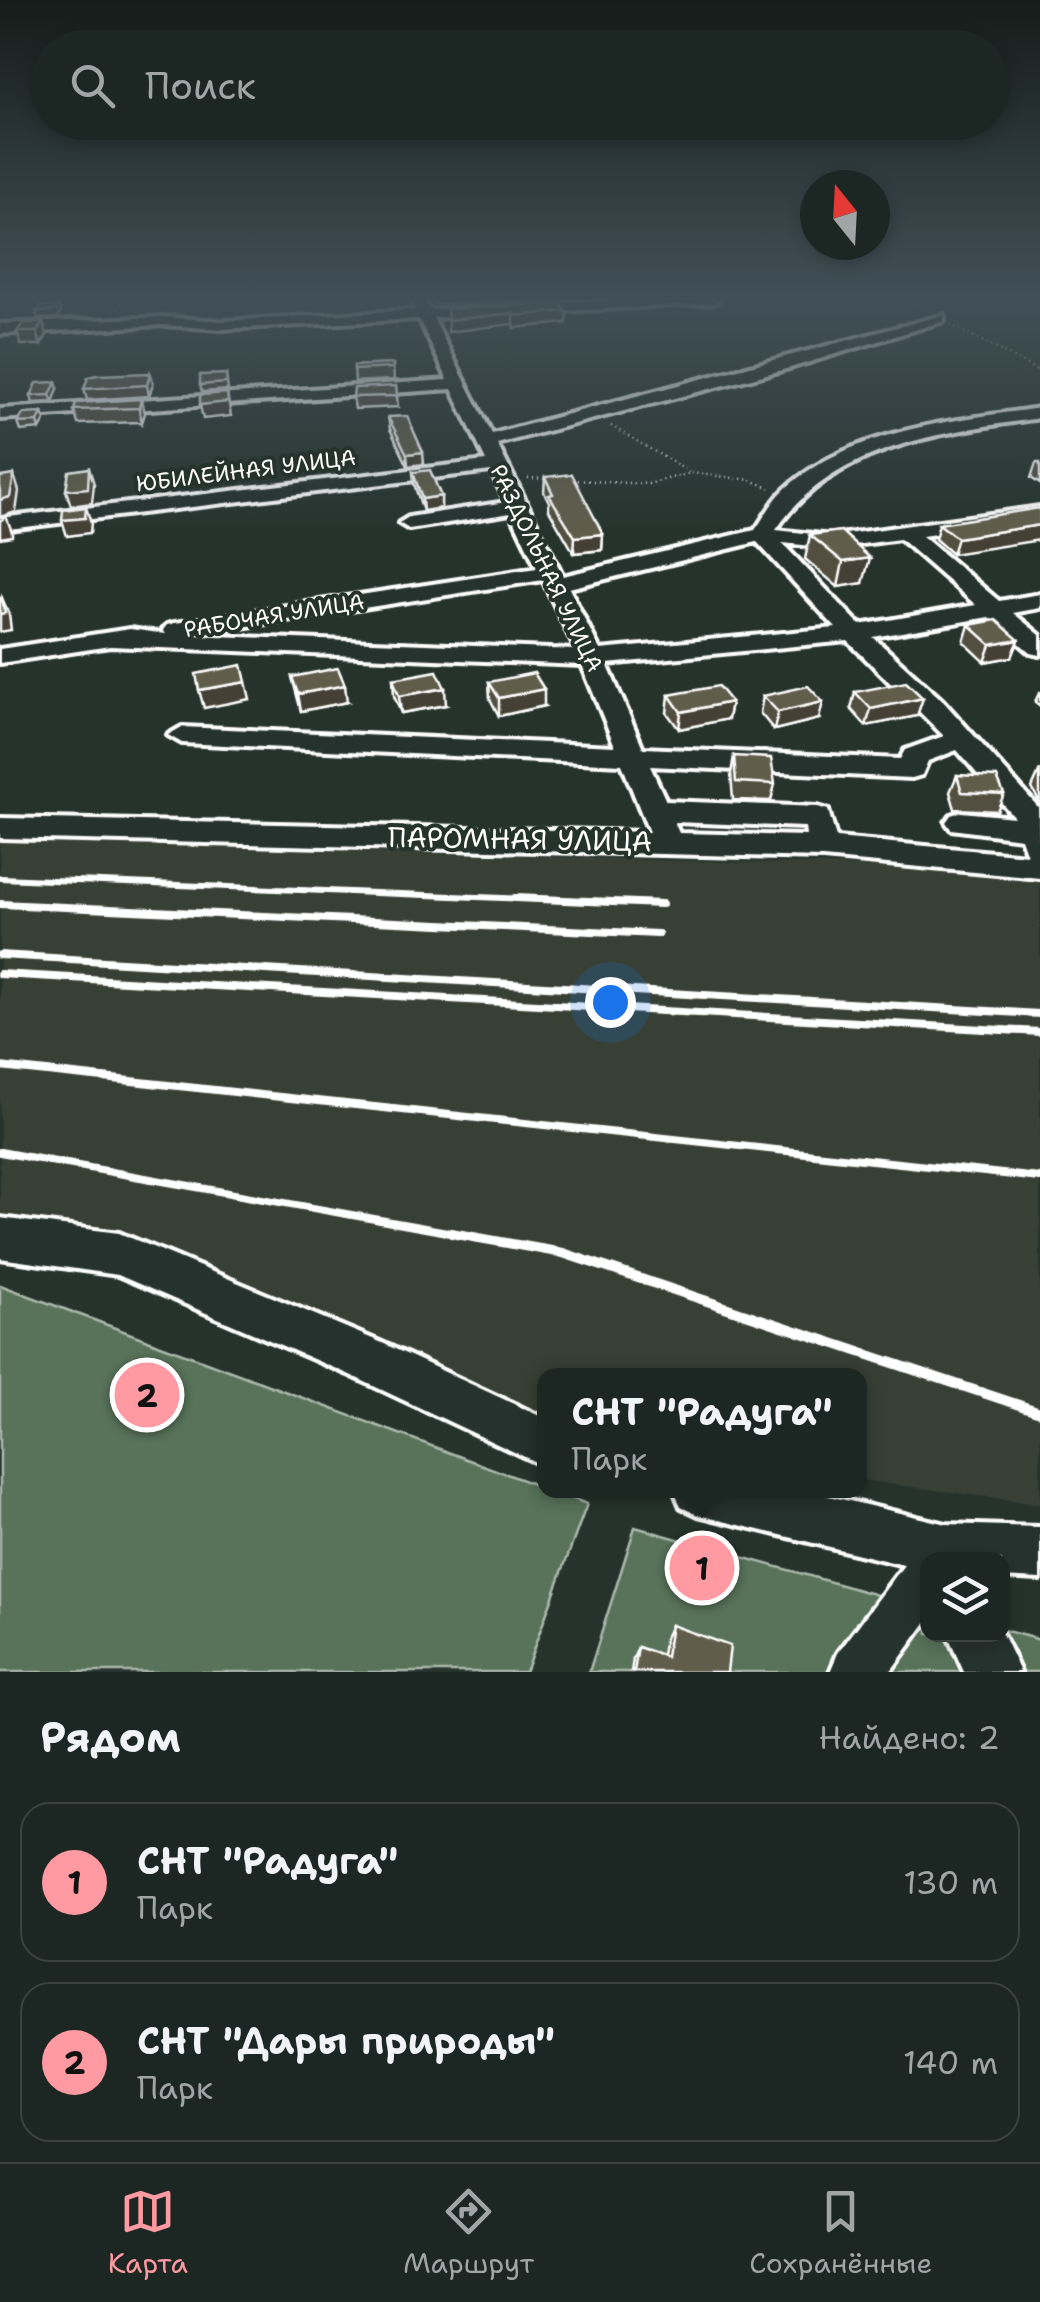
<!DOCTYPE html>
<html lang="ru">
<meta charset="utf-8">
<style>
:root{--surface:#1c2622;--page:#252e2a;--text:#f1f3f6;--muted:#a0a5a5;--line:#3a4340;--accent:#ff9aa2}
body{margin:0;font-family:"Shantell Sans",sans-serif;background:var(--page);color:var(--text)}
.controls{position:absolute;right:30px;bottom:30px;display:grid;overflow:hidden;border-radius:20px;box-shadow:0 5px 15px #0003}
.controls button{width:90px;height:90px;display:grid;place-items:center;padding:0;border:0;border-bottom:2px solid var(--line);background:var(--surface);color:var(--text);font:50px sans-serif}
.compass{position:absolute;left:800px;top:170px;width:90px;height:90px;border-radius:50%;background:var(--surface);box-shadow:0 5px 15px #0003;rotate:342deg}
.you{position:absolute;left:610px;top:1002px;width:35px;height:35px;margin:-25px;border:8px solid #fff;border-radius:50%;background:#1a73e8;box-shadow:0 0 0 15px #1a73e833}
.badge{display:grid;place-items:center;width:65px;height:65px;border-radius:50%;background:var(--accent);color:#111;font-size:32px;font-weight:700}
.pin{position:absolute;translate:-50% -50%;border:5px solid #fff;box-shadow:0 2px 10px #0006}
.popup{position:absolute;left:537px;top:1368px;width:330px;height:130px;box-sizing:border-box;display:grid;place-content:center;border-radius:20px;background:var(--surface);filter:drop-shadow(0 2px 8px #0005);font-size:32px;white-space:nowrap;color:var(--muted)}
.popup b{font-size:38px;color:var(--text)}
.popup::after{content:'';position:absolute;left:50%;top:100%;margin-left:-20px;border:20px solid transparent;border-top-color:var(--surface)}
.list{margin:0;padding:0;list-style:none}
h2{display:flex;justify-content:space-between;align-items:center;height:130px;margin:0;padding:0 40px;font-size:42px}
h2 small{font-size:32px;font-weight:400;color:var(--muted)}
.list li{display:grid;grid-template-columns:65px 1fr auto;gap:30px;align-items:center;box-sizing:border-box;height:160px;margin:0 20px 20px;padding:0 20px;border:2px solid var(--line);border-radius:30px}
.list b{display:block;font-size:38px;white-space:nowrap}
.list p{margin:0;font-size:32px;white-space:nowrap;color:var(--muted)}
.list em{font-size:32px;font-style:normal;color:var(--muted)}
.icon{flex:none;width:55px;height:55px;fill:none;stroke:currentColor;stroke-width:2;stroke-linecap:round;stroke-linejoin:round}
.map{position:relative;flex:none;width:1040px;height:1672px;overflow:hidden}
.search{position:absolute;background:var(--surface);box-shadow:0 5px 15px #0003;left:30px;right:30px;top:30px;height:110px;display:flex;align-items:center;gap:25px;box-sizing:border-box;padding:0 35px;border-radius:55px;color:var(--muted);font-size:38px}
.sheet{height:490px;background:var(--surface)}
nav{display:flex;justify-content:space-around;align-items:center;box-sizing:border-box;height:140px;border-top:2px solid var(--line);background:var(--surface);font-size:28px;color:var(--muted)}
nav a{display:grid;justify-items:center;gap:5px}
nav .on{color:var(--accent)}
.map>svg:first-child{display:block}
</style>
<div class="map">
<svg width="1040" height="1672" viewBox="0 0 1040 1672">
<rect width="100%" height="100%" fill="#26332d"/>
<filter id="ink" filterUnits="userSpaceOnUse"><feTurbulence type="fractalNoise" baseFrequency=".01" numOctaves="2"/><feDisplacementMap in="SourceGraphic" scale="20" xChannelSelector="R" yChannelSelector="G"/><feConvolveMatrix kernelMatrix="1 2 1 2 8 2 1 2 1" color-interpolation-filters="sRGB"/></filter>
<g filter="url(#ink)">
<polygon fill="#384036" points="0,841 972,869 1040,879 1040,1504 860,1480 860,1376 544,1376 544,1414 126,1236 0,1218"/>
<g fill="#58735a" stroke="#acb9ac" stroke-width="2.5">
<polygon points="0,1285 587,1504 525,1672 0,1672"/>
<polygon points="635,1527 927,1609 928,1634 1002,1634 1003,1630 1040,1640 1040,1672 589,1672"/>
</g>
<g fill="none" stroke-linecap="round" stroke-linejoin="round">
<defs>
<g id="minor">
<path d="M413 299H423L429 310 626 299H720L713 303 433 318 492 434 944 315V321L790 368 497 444 563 576 755 530C764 518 771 503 782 492 846 430 956 420 1040 408V418C946 432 833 444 776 530L832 536 1040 507V519L922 536 999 601 1040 594V608L1013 613 1040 635V655L1031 653 989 617 873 637 942 700 1038 807 1040 878 823 858 0 838V818L649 832 622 764 182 743 168 735 182 727 615 746 582 665 110 646 0 663V649L130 629 166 634 163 630 167 625 175 623 537 568 511 513 409 529 399 523 409 517 506 502 491 471 0 530V518L486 461 452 389 0 419V409L448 380 419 319 222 329 163 325 0 334V324L163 317 222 321 415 310ZM900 539 976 605 860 625 782 543 832 548ZM757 542 836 628 600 650 569 588ZM543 580 576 650 190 635ZM848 641 944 736 905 750 900 759 643 748 607 664ZM957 750 1014 817 961 812 951 815 946 822 951 829 1021 838 1027 855 836 838 828 810 818 807 666 801 650 766 912 778 922 775 928 761ZM674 822 805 827 806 836 679 833Z"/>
<polygon points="0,1218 119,1233 380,1342 544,1418 544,1466 348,1374 118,1275 0,1258"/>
<polygon points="674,1490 803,1490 946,1524 1040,1527 1040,1579 1002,1577 1002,1560 928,1560 928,1620 890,1672 830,1672 838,1653 904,1565 698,1515 681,1507"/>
<polygon points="947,1634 1002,1634 1020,1672 964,1672"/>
</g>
</defs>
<use href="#minor" stroke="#fff" stroke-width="8"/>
<g stroke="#fff" stroke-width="2.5" stroke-dasharray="1 4" stroke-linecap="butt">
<polyline points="909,299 926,310"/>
<polyline points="1030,299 1040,303"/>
<polyline points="117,308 134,299"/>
<polyline points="951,325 1040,372"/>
<polyline points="611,426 689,472"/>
<polyline points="528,478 548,479"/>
<polyline points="573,480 648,484 691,473 751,480 770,488"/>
</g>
<use href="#minor" fill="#26332d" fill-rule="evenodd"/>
<polyline stroke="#fff" stroke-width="6" points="0,878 579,901"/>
<g stroke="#fff" stroke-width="8">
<polyline points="515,898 662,904"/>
<polyline points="0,904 658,934"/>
<polyline points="0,955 1040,1014"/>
<polyline points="0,974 1040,1032"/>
<polyline points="0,1067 1040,1178"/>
<polyline points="0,1152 464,1235"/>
</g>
<polyline stroke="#fff" stroke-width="10" points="451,1233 563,1253 1040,1412"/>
</g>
<g fill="#535040" stroke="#fff" stroke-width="2.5">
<polygon points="434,299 545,299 545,300 436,304"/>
<polygon points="59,306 61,312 58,318 38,319 36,312"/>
<polygon points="43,322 47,335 41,345 21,345 17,332"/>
<polygon points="393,364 394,380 355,382 354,366"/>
<polygon points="226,374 228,390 202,392 200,385"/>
<polygon points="153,383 149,396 87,400 84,389"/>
<polygon points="396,386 398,407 355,409 353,397"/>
<polygon points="58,389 53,402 33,403 31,396"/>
<polygon points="141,399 145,413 142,422 78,424 74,410"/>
<polygon points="42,413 45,420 40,429 21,431 18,423"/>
<polygon points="388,417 424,464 408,466 390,429"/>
<polygon points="1036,463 1040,463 1040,484 1031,478"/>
<polygon points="413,472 441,496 441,508 423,511 414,484"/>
<polygon points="545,477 603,534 602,550 574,553 549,510 549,502 544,492"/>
<polygon points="1040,509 952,554 935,539 939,524"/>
<polygon points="841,531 863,583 838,587 805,559 810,535"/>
<polygon points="969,625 1019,640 1012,657 985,662 964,642"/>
<polygon points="292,677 347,702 301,711"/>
<polygon points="393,679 446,705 401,713 394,696"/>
<polygon points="489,682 544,706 499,716 490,699"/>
<polygon points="1040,691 1040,706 1035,702"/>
<polygon points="855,692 917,716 866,726 851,709"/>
<polygon points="669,695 731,702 728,719 679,729 667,713"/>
<polygon points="763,696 819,719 774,730 760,713"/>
<polygon points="734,756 775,784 771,801 733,800 731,774"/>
<polygon points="1040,770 1040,803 1032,788"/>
<polygon points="957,775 1004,794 997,811 955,809 950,792"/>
<polygon points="671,1625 727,1672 631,1672 633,1659 638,1647 662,1655 665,1638"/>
</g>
<g fill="#444134" stroke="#fff" stroke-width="2.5">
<polygon points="567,311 567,323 514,328 514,316"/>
<polygon points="513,313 513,324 448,332 448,320"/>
<polygon points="43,322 47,335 41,345 37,332"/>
<polygon points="150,373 153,383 149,396 147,385"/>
<polygon points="56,382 58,389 53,402 50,395"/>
<polygon points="227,393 231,416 203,419 200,405"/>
<polygon points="141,399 145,413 142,422 139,408"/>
<polygon points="42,413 45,420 40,429 38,422"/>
<polygon points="423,452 424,464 408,466 407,454"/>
<polygon points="89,468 94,484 92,503 71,506 66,490"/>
<polygon points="14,475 19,491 16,512 0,517 0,500"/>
<polygon points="441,496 441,508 423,511 422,499"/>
<polygon points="86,507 91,523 90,533 67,536 62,520"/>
<polygon points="6,516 12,532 12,536 0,538 0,521"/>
<polygon points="1040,525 1040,540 952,554 957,538"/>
<polygon points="603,534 602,550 574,553 575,537"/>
<polygon points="870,558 863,583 838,587 843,562"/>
<polygon points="2,598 9,614 11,630 0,632 0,614"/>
<polygon points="1019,640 1012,657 985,662 991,645"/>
<polygon points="246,682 250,699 204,708 199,690"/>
<polygon points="345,685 347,702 301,711 298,694"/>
<polygon points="445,688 446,705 401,713 399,696"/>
<polygon points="544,689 544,706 499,716 499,698"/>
<polygon points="923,698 917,716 866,726 871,709"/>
<polygon points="731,702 728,719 679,729 681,712"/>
<polygon points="823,702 819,719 774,730 778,712"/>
</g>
<g fill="#615d4b" stroke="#fff" stroke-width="2.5">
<polygon points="559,303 567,311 514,316 513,313 448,320 447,309"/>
<polygon points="59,306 56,311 36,312 40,307"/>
<polygon points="43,322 37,332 17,332 23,323"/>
<polygon points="393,364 393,368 354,370 354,366"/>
<polygon points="150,373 147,385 84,389 88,377 97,375"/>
<polygon points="226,374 227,383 200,385 200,375"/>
<polygon points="56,382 50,395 31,396 37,383"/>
<polygon points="396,386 397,396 353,397 354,388"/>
<polygon points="227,393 228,402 200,405 200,395"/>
<polygon points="141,399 139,408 74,410 76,403"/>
<polygon points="42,413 38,422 18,423 23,414"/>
<polygon points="407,416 423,452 407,454 388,417"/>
<polygon points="89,468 88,488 66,490 69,471"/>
<polygon points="430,470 441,496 422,499 413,472"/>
<polygon points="572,474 603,534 575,537 549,495 553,494 545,477"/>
<polygon points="14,475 10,497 0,500 0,477"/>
<polygon points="86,507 85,518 62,520 63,510"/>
<polygon points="1040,508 1040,525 957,538 939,524"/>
<polygon points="841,531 870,558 843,562 810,535"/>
<polygon points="0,598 2,598 5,613 0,614"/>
<polygon points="996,620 1019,640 991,645 969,625"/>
<polygon points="242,665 246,682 199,690 196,674"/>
<polygon points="338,668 345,685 298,694 292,677"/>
<polygon points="437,671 445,688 399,696 393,679"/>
<polygon points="534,673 544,689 499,698 489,682"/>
<polygon points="906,682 923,698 871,709 855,692"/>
<polygon points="718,686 731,702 681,712 669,695"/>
<polygon points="808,686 823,702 778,712 763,696"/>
<polygon points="734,756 771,758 775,784 736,782"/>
<polygon points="957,775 997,777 1004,794 962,792"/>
<polygon points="671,1625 730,1646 727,1672 634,1672 638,1647 666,1657"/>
</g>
</g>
<linearGradient id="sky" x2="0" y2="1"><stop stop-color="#151c19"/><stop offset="0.56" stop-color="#415057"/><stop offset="1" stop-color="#415057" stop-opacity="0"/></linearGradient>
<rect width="1040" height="533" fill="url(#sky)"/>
<g text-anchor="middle" stroke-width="8" stroke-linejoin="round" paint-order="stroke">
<g font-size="22" fill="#fff" stroke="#26332d">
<text transform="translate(246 470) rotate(-7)" y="8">ЮБИЛЕЙНАЯ УЛИЦА</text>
<text transform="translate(547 568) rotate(64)" y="8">РАЗДОЛЬНАЯ УЛИЦА</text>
<text transform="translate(274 615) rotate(-9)" y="8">РАБОЧАЯ УЛИЦА</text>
</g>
<g font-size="28" fill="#fff" stroke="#26332d">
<text transform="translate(520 839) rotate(1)" y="10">ПАРОМНАЯ УЛИЦА</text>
</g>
</g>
</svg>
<div class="controls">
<button><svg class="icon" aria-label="layers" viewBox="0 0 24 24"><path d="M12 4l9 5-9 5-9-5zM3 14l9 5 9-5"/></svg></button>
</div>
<svg class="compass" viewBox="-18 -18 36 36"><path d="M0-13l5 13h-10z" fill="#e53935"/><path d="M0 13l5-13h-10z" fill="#a0a5a5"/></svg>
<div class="you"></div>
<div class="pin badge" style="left:702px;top:1568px">1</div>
<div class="popup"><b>СНТ &quot;Радуга&quot;</b>Парк</div>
<div class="pin badge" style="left:147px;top:1395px">2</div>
<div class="search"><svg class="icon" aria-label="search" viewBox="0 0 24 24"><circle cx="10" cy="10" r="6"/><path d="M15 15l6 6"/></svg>Поиск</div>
</div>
<section class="sheet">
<h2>Рядом<small>Найдено: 2</small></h2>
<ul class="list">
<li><span class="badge">1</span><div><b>СНТ &quot;Радуга&quot;</b><p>Парк</p></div><em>130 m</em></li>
<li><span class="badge">2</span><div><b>СНТ &quot;Дары природы&quot;</b><p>Парк</p></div><em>140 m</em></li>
</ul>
</section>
<nav>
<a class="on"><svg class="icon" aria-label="map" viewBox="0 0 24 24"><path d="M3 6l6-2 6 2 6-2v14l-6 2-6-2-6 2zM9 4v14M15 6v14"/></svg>Карта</a>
<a><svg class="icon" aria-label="directions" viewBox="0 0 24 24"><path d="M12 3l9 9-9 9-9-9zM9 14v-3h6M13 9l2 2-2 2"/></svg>Маршрут</a>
<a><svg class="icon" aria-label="saved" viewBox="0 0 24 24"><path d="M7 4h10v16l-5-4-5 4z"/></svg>Сохранённые</a>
</nav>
